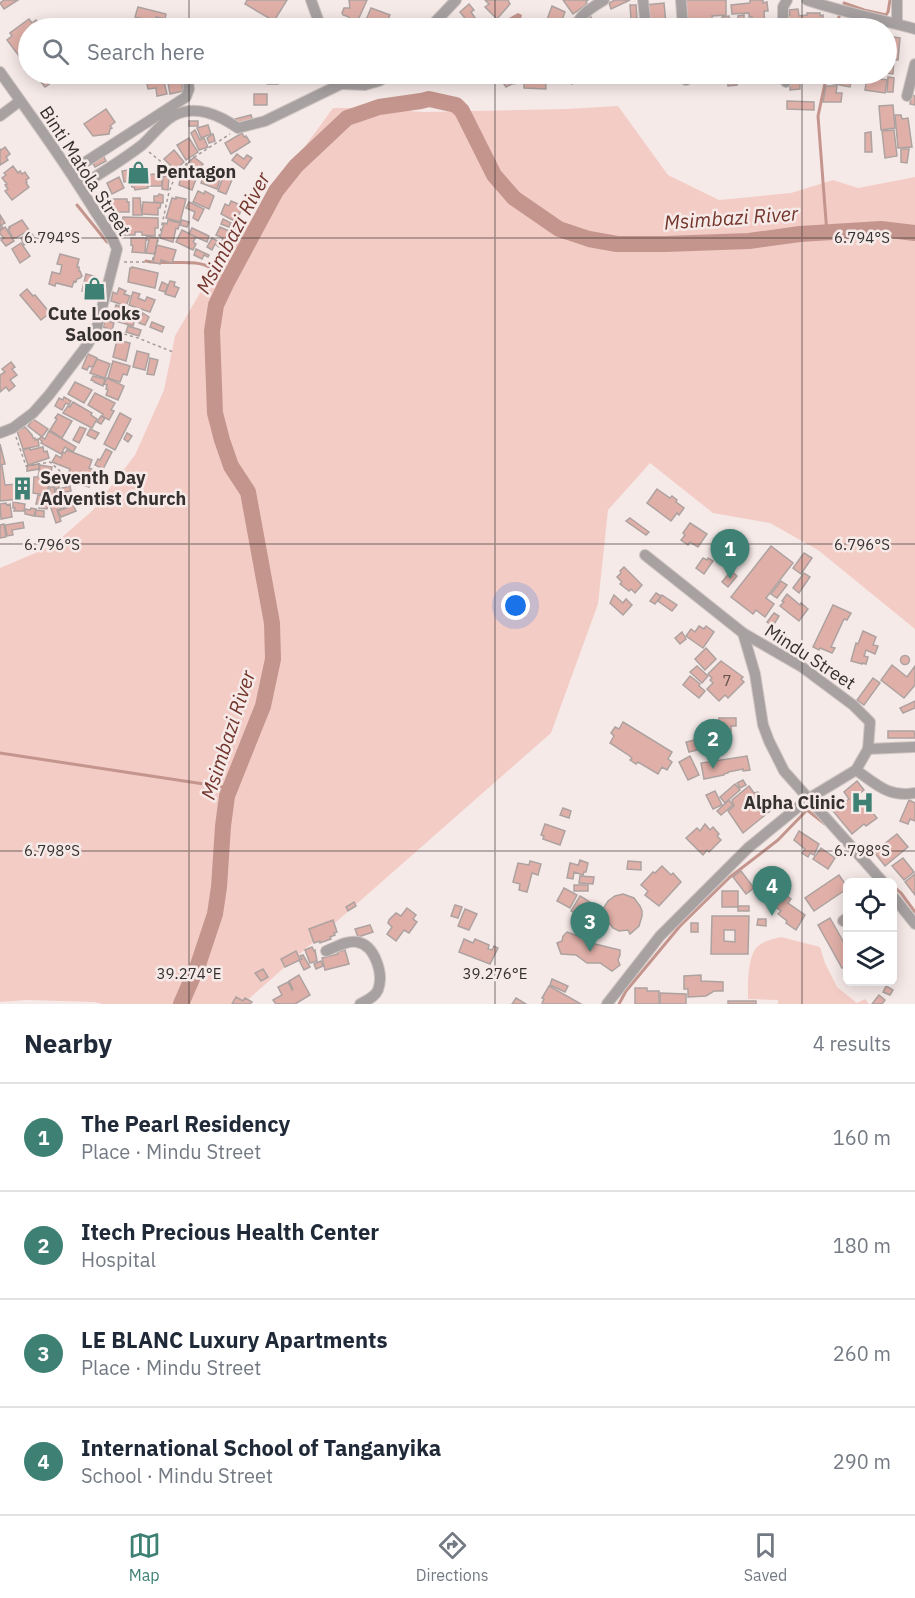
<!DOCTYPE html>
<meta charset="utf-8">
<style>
:root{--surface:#fff;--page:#f6f6f7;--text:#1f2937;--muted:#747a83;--line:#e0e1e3;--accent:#3e8174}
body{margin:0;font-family:"IBM Plex Sans",sans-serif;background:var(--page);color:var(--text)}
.controls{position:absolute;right:18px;bottom:18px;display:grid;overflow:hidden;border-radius:9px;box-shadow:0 3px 15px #0003}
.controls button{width:54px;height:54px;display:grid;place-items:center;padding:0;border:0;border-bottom:2px solid var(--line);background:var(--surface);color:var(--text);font:30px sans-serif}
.you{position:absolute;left:516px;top:606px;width:21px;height:21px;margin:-15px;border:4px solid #fff;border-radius:50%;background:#1a73e8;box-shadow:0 0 0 9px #1a73e833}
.badge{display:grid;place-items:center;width:39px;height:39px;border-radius:50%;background:var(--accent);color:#fff;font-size:20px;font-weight:700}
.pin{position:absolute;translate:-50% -50px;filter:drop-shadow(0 2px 3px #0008)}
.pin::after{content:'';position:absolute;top:32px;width:21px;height:18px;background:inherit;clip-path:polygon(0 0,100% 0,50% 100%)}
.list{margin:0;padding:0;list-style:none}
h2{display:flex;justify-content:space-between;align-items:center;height:78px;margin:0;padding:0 24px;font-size:26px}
h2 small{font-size:20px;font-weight:400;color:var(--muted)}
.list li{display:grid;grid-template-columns:39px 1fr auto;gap:18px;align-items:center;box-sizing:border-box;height:108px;padding:0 24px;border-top:2px solid var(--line)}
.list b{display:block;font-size:22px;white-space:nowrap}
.list p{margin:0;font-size:20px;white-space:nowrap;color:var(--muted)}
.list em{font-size:20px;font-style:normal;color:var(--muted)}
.icon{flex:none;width:33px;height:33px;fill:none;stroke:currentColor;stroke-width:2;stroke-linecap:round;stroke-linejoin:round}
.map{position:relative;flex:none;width:915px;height:1004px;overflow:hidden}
.search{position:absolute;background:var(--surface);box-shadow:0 3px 15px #0003;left:18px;right:18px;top:18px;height:66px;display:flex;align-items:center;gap:15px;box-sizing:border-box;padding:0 21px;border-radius:33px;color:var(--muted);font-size:22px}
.sheet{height:510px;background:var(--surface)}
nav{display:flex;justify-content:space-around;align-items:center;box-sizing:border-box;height:84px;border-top:2px solid var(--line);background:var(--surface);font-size:16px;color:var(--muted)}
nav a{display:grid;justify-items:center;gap:3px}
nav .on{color:var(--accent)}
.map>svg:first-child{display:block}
</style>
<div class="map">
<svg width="915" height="1004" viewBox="0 0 915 1004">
<rect width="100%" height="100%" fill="#f6eae8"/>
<g fill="#f3ccc6">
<polygon points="618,106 668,175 719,200 791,193 833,180 858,188 915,177 915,629 818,550 770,523 713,513 650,463 608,510 598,604 551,733 243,1004 102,1004 95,1002 26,1000 0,1002 0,568 52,546 92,511 135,455 164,390 175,336 208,279 333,108 361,108 424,112 566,109"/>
<path d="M781 937 820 947 825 963 837 987 857 1003 865 999 869 1004H778V1000L748 999C748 985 747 956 758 946 764 941 773 939 781 937Z"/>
</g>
<path fill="#c4958d" d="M518 13 522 15C521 22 512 29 505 26L504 24 507 19Z"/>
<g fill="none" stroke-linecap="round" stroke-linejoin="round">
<g stroke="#c4958d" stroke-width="3">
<polyline points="844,3 864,10 886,15 888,12 890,0"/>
<polyline points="836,28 840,13"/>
<polyline points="349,74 356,81"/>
<polyline points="827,74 818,116 827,234"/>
<polyline points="77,205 107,242"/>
<path d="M146 261C166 266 198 257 212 269 216 273 219 280 221 285L226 284"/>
<polyline points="0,753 230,788"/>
<polyline points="892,885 901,893 915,912"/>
<polyline points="619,1004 626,991 680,926 730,877 778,840 807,810 825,824"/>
</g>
<polyline stroke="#c4958d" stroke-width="16" points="181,1004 198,965 215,914 219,887 223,826 227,796 263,706 273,659 272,623 248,492 231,466 222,440 215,413 212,331 216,305 226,284 276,191 296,166 347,118 379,107 421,101 429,99 456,105 462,111 494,175 514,198 559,229 589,239 617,244 665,244 749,241 800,234 881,229 915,233"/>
</g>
<g fill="#e0b0a8" stroke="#ada2a0" stroke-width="1.5" fill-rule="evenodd">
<polygon points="4,0 18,0 4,9 0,3"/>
<polygon points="247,0 287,0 274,21 245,4"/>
<polygon points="349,0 367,0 358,20 355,19 354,22 352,23 348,21 349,17 343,15 342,13 344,8 350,8"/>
<polygon points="485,0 508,0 510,4 497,19 485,7 489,4"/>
<polygon points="563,0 588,0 586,2 587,4 573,14"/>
<polygon points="615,0 630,0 611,9 609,3"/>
<polygon points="684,0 726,0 726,15 712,16 713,28 689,28 688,18 685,19"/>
<polygon points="750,0 763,0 763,3 767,2 768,11 764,11 765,28 753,28 752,17 749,17 749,13 732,14 731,5 750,3"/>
<polygon points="664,3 666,24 651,24 649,23 645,5"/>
<polygon points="469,4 474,10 471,12 478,22 472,27 460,12"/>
<polygon points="630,5 636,5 637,18 631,19"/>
<polygon points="552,6 565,12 559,28 554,28 545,25"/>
<polygon points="138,7 166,14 165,19 156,17 153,28 136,28 137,23 142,25 143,19 135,17"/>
<polygon points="371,8 390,15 385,26 383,26 382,28 366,28 369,21 366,20"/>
<polygon points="798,9 799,16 807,15 807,13 820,13 820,16 823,15 823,27 815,28 787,27 787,16 790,15 789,10"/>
<polygon points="744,15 744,19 750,19 750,27 738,28 738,16"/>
<polygon points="590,16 594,21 586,27 582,22"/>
<polygon points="729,16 730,28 723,28 722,17"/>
<polygon points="29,19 32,23 36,20 42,28 28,28 28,32 23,36 28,44 28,55 22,60 7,40 12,36 10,33"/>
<polygon points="840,19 858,22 857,25 861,26 860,28 839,28"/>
<polygon points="886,36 900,38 898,60 894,60 893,74 886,73"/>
<polygon points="42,74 64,74 45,87 37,77"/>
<polygon points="151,74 162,74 167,94 157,96 156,88 148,89 147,84 153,82"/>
<polygon points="262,74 279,74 279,82 278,82 278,84 267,84 267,80 262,80"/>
<polygon points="497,74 530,74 525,77 524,82 512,84 506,87"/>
<polygon points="536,74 545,74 546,89 524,88 524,83 529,83 529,79 534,79 534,75 536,75"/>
<polygon points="553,74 577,74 572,84 552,75"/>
<rect x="586" y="74" width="21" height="7"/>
<polygon points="611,74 634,74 634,78 611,80"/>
<polygon points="640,74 661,74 661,76 640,77"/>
<polygon points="691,74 702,74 702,80 691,81"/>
<polygon points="727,74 733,74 733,78 737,78 737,85 728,86"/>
<polygon points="758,74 771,74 771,76 768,76 769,78 758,79"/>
<polygon points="790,74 815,74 815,82 800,82 800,89 790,90"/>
<polygon points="831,74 853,74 850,87 829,83"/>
<polygon points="867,77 887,80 885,93 865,90"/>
<polygon points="888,77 894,78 893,92 887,92"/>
<polygon points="181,80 183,91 170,94 168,83"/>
<polygon points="826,86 837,86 836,93 842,93 841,102 823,102"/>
<rect x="254" y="94" width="13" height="11"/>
<polygon points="912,95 915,96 915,105 910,104"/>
<polygon points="787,101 814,102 814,110 787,109"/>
<polygon points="893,105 895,128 881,130 879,106"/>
<polygon points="106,109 115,122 110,126 112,128 110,129 109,134 93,136 84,124"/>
<polygon points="251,115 253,121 236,125 235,119"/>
<polygon points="895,115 901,115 902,119 908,118 912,147 898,148"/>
<rect x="189" y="121" width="9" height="5"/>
<polygon points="208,125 211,134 201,138 197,128"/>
<polygon points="195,130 200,140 204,138 208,147 199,150 191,133"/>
<polygon points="894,130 897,156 885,158 882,131"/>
<polygon points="871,132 872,152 865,152 865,133"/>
<polygon points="242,133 244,137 246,136 250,142 231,154 225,143"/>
<polygon points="213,134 215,141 209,143 207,138"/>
<polygon points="189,138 198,152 186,160 177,145"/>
<polygon points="5,147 10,154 6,157 8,160 0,165 0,149 1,150"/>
<polygon points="901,149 909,149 907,163 901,162"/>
<polygon points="174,150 184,162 175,170 164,159"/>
<polygon points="237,154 244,159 247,155 252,158 244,169 232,160"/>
<polygon points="103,155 106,161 95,167 92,162"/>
<polygon points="194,157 203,164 193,175 187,169 188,168 186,166"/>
<polygon points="13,166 18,173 20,171 22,174 25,172 26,174 29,178 26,180 27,182 26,183 29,187 12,200 5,191 8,189 5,185 7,184 2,178 6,175 4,173"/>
<polygon points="143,167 148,188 135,190 134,187 132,187 130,181 124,182 122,171"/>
<polygon points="208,173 221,177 217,189 201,183 204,175 206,176"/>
<polygon points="153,174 162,176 162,186 148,186 148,175"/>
<polygon points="181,174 196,179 192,190 179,185"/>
<polygon points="163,176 169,177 168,190 162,189"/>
<polygon points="119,177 124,188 112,194 107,183"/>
<polygon points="223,177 232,180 226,194 218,191"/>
<polygon points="198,191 204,194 205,191 214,196 209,209 193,202"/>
<polygon points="159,194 163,195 163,203 154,202 154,196 158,196"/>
<polygon points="176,197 186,199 180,222 166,218 172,198 176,199"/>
<polygon points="133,198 140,198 142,215 133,215"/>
<polygon points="109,199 127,199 127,202 129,202 129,212 109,212"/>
<polygon points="231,201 243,206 236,222 221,214 225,204 229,206"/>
<polygon points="143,202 161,203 160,208 158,208 158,215 142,214"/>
<polygon points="189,202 204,209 198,221 193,218 195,212 186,208"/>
<polygon points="0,215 5,223 1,225 3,228 0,230"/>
<polygon points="123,217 158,218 158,228 155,228 155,236 142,235 142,232 135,232 135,235 124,235 124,226 122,226"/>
<polygon points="223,219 231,223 229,227 221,224"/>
<polygon points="22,220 29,230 16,238 13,238 8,229 10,228 9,227"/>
<polygon points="168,220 180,223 178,229 176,228 173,242 160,238 164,223 167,224"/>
<polygon points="182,220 189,222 187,227 180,225"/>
<polygon points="232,225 236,227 228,244 222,241 223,238 216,235 220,227 229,231"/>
<polygon points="5,227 14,241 6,246 1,240 4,238 0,234 0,231"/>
<polygon points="192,228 209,236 207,242 189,234"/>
<polygon points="182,230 196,237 193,242 196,244 193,250 176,242"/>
<polygon points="30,231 34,237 24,245 21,238"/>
<polygon points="147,236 158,238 155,254 146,253 149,240 146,240"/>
<polygon points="131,238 146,238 145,253 132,252 133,246 131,245"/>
<polygon points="212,238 221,243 219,247 215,244 212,250 207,247"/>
<polygon points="21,243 30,256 20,263 12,249"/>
<polygon points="157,245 176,250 172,263 161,260 160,264 153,262"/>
<polygon points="196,249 209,255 208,257 204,255 202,259 194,255"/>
<polygon points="60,254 79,259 77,267 79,267 79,271 80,271 82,276 80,278 77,279 76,282 74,281 72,287 56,283 55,286 49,284 52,272 60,274 62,265 57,264"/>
<polygon points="132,267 158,273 155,288 128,282 130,268 132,268"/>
<polygon points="86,274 97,277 93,294 82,291"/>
<polygon points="170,281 175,282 174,286 179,288 175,297 165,294"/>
<polygon points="162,282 168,285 165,292 159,290"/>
<polygon points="119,288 126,291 124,294 130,296 126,306 111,301 113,292 117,294"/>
<polygon points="27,289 33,296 35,295 50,313 41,320 20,295"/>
<polygon points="133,292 140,294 138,298 145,301 147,297 155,300 150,312 129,305"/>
<polygon points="116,305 137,311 133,326 112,320"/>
<polygon points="143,313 149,317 145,325 139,323"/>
<polygon points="105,320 114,323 112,330 103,327"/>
<polygon points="152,322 164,327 162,332 150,327"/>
<polygon points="128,326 141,330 139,336 126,332"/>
<polygon points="117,340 130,343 126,361 113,357"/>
<polygon points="137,351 149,354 145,370 133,367"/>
<polygon points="88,354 97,358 94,366 91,367 89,366 87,370 82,368"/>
<polygon points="150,358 158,360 154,375 147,374"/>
<polygon points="97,359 110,364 105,378 90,373"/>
<polygon points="113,361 130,366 127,375 123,374 120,382 108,378"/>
<polygon points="11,362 15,367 12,369 17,375 10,380 15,386 9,391 6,387 0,392 0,375 5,372 2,369"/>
<polygon points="93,376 105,379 103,386 94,382 94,381 91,380"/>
<polygon points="107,378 124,386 118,400 106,395 108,390 106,389 107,385 104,384"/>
<polygon points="75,382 92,390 84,403 68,394"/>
<polygon points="95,393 115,403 111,410 114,411 109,420 102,416 103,414 88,405"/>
<polygon points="64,397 71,401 69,405 66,403 62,410 55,406 59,398 63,400"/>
<polygon points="73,402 92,413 91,415 97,419 92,428 63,413 68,406 70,407"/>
<polygon points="120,413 131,419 115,450 104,444"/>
<polygon points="58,414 72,421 62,438 50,430 57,419 55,418"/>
<polygon points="101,416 105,418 101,424 97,422"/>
<polygon points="33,419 48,429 42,437 28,426"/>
<polygon points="25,427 32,435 33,438 35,438 35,440 38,439 39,446 23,449 17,431"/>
<polygon points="80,427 86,429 79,443 73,440"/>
<polygon points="90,429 99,433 95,439 87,435"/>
<polygon points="49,431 76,447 73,452 65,447 61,454 41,443 42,441 39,439 41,437 45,439"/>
<polygon points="127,433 132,436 128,442 124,439"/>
<polygon points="0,444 5,464 0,465"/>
<polygon points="43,447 44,452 47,451 49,458 28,465 23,450 30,448 30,450"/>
<polygon points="106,449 112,452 103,469 95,465 98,459 100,460"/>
<polygon points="67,450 92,460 89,468 96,471 89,487 68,480 71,473 69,472 70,469 52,462 56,455 61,458 63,452 65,453"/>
<polygon points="39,464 39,469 27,471 27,466"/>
<polygon points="40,465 52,467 47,495 33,493 34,477 38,477"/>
<polygon points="0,466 2,466 5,485 18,484 19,499 0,501"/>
<polygon points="18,477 25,477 27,499 20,499"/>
<polygon points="53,480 58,480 59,488 55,489"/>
<polygon points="70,486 71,491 56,494 55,490"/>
<polygon points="50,487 54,487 55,497 50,497"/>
<polygon points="657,489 670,498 672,496 677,500 676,502 684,508 679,515 677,513 671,521 647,503"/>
<polygon points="38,495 49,496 47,509 39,508 40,504 36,504"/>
<polygon points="61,498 64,508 57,510 61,521 56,523 49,502"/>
<polygon points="13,502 25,504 24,511 14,511 15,508 13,508"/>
<polygon points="6,503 7,505 10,504 12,517 1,519 0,504"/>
<polygon points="73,505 76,511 61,517 58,511"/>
<polygon points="31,508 36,509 34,516 25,514 25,509 30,510"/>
<polygon points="36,510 44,511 44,517 35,516"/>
<polygon points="630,518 649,532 646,535 626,521"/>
<polygon points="23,522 24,528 12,530 13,535 7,536 5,525"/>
<polygon points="690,523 707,534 698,547 690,542 688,545 681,540 685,535 683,533"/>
<polygon points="4,524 6,537 0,538 0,525"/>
<polygon points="729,536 736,538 735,544 737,545 735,554 740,556 739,562 719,560 724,538 729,539"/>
<polygon points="771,546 793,563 766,598 774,604 765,617 756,610 753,614 731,597"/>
<polygon points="804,553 812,558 801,574 793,568"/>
<polygon points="703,558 707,560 708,558 713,561 704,574 696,568"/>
<polygon points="624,567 642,585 635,593 631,589 629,591 620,584 622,582 617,577 621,573 620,571"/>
<polygon points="731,571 737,576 728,587 722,582"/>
<polygon points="804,573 810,577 799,593 793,588"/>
<polygon points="781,581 787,585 777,598 771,594"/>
<polygon points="656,593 661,596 655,604 650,601"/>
<polygon points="787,594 800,605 801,603 808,609 799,621 780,606 784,602 782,601"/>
<polygon points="614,595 623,603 626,599 632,605 623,615 610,603"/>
<polygon points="662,595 677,605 672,611 658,601"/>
<polygon points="833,605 851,613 847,620 844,619 831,647 835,648 832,653 820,648 819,650 813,647"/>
<polygon points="774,613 779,616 773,626 767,622"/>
<polygon points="699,626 704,629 706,626 714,632 703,648 686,636 691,629 695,632"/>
<polygon points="863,631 876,637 873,645 878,646 875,654 866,650 864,656 868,657 866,664 862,663 862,664 851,661 856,643 858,644"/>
<polygon points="682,632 686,639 680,644 675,638"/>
<polygon points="706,648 716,659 705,670 695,659"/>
<circle cx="905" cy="660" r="4.5"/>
<polygon points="721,661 743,677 741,679 744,682 728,698 725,695 719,701 707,689 713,683 710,680 712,678 708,674"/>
<polygon points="892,665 907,677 915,666 915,685 904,698 881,680"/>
<polygon points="697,666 708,676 702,683 690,672"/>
<polygon points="690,676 700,684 699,686 705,691 699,698 683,685"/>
<polygon points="873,678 880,683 864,705 857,700"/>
<polygon points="915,701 915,708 903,713 900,708"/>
<polygon points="719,718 736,718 736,726 731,726 731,732 711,732 711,724 718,724"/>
<polygon points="623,722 672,752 668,759 672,762 667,770 662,767 658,774 638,762 636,764 630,760 632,758 627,754 610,743 614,736 611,733 615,727 619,729"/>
<polygon points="888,731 914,731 915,738 888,738"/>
<polygon points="703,738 705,748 689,752 686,742"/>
<polygon points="690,756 699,775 688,780 679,762"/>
<polygon points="747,756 750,770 743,771 743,769 728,772 728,773 724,774 724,775 704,779 701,763"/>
<polygon points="743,780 746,785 740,788 737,783"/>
<polygon points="857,781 864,790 858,795 877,818 866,826 864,824 852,834 833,811 849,799 844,792"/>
<polygon points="735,784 740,790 725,803 720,797"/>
<polygon points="749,786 754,793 758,792 766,801 766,804 770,811 743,833 728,811 734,806 732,800"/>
<polygon points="715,791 722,805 713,809 706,795"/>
<polygon points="729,800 733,805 721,815 717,811"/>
<polygon points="909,800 915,803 915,821 910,819 908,824 900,821"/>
<polygon points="563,808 571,811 569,818 560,815"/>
<polygon points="545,824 565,831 560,845 543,839 544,836 541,835"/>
<polygon points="705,824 710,830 713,827 719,834 717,836 721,840 709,852 707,850 703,855 686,838 697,828 700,831"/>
<polygon points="799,831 819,844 814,855 810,853 808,857 802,853 805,849 794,840"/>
<polygon points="897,834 908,847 885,866 874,852"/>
<polygon points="821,848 835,858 828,869 813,859"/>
<polygon points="903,858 914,872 904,880 892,866"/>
<polygon points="580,860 588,863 586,872 584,872 583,875 574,872 573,879 567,878 570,863 578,865 578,866"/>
<polygon points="530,861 541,864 538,875 532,873 527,892 519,890 520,884 513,882 518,863 529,865"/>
<polygon points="628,861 641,862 641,870 627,869"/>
<polygon points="662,866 671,875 673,873 681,882 659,906 645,895 648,891 641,885 653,872 655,873"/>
<polygon points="741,871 754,888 746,894 733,877"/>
<polygon points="915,874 915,895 905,882"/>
<polygon points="839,875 848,888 814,911 805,898"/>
<polygon points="580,876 594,877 593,884 579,883"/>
<polygon points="763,878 791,899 788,903 805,915 796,930 786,923 787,921 778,914 781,911 754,892"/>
<rect x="574" y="885" width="14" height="6"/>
<polygon points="564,888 577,895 570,908 557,901"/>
<rect x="722" y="891" width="16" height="16"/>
<polygon points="623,894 634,898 640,906 642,911 642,916 639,926 630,934 628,930 619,931 613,928 610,924 605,926 602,919 603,909 608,901 615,896"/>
<polygon points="580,896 595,905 586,919 571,911"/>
<polygon points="354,902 356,906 348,911 346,907"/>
<polygon points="455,905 462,907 458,918 451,916"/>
<rect x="738" y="906" width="11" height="5"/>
<polygon points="407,908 416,915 413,919 417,922 409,933 404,930 396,941 387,934 392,927 388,923 389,920 396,913 401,916"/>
<polygon points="465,909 477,914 469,930 458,926"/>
<path d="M712 916H749L748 954H711ZM724 930H735V942L724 941Z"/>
<polygon points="830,918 848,950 848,965 842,968 818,925"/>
<polygon points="758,919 766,919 766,926 757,925"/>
<polygon points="333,920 337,932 334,933 335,935 330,937 331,939 320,943 320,941 314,943 309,929"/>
<rect x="691" y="923" width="7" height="9"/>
<polygon points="370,925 373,932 358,937 355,929"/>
<polygon points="567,932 586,939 591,943 620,950 620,955 618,960 620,965 612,971 600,963 587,963 576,955 561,954 557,943 562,941 563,936"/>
<polygon points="464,939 473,943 475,939 489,945 488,949 492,950 494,946 498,948 490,964 459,952"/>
<polygon points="312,947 314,951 315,950 317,961 310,963 305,950"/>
<polygon points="345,950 349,964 325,970 322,958 338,954 337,952"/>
<polygon points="296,951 300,960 285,967 281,959"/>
<polygon points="303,955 310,967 304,970 299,960 302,959 300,956"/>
<polygon points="321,961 323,966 316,969 314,964"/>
<polygon points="263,969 268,977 261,981 255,973"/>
<polygon points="299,975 310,995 295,1004 276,1004 273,1000 282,995 278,987 288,982 292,990 293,989 289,981"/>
<polygon points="701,975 701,981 723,982 723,991 714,991 706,996 688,997 688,989 684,989 684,976"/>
<polygon points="552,979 568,986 565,992 550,985"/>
<polygon points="549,986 581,1004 543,1004 542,1003 544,999 542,998"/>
<polygon points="886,986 893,990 890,995 883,992"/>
<polygon points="635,988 647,988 647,991 659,991 659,1004 635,1004"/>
<polygon points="660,993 686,994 686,1004 660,1004"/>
<polygon points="879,995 885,1000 882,1004 872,1004"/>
<polygon points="236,997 243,1001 245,998 252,1002 250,1004 232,1004"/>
<polygon points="516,998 526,1004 512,1004"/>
<rect x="728" y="1001" width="28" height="3"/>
</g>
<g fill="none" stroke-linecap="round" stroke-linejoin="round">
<defs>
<g id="minor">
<polyline points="311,0 321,28"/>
<polyline points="643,0 646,28"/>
<polyline points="681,0 683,28"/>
<path d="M807 0C842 12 879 19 915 29"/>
<polyline points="897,0 897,23"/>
<polyline points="431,28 436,21 456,0"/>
<path d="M576 28C578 15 593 7 604 0"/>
<polyline points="783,28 783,7 787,0"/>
<path d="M0 72C31 116 63 159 91 205 100 220 111 233 117 249L97 327 88 344 49 395 33 413 13 428 0 433"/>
<polyline points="336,74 341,84 365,85 379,81 391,74"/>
<polyline points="686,74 686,80"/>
<polyline points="785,74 786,82"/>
<polyline points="907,96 915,64"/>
<polyline points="0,116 20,101"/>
<polyline points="70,172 186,97 189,89 187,74"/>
<path d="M80 187C100 173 123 160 142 145 152 136 161 123 173 116 196 104 219 115 238 128L265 121 341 84"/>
<polyline points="743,633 755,674 763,725 769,741 784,771 883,882"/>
<polyline points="868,749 915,747"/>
<path d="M856 770C876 784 889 798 915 793"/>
<polyline points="892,895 915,924"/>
<polyline points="843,921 848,917"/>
<path d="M326 951C336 947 347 940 357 942 375 945 384 974 378 990 375 997 367 1000 360 1004"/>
<polyline points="607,1004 660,936 748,848 808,799 856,770 868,749 870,722 853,705 802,667 743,633 645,555"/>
</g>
</defs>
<use href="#minor" stroke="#cfc5c3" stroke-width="12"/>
<g stroke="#a39b99" stroke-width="1.5" stroke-dasharray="3 3" stroke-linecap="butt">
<polyline points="149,152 175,173"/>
<polyline points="124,262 152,262 161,229 169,192 176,174 190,160 230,134"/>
<polyline points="107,329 138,338 173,352"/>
<polyline points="16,437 26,466 50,462 60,471 68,484"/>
</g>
<use href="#minor" stroke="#a7a2a1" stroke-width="10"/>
</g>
<path fill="none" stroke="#353130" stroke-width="1.5" stroke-opacity="0.45" d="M189 0V28M495 0V28M802 0V28M189 74V1004M495 74V1004M802 74V1004M0 238H915M0 544H915M0 851H915"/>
<defs>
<symbol id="shop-bare" viewBox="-9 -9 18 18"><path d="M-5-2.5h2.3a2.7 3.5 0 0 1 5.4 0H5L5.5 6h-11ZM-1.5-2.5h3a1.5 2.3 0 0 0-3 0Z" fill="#3e8174" stroke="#f6eae8" stroke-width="2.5" paint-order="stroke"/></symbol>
<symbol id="building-bare" viewBox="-9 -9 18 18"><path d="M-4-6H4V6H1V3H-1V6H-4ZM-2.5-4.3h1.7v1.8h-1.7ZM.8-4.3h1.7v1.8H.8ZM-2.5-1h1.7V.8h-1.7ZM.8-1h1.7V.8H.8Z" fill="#3e8174" stroke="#f6eae8" stroke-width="2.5" paint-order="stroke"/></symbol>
<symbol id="hospital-bare" viewBox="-9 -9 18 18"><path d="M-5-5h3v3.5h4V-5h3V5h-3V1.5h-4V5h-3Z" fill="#3e8174" stroke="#f6eae8" stroke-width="2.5" paint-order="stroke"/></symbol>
</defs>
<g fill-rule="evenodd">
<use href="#shop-bare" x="122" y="156" width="33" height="33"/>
<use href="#shop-bare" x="78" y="272" width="33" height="33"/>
<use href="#building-bare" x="6" y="472" width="33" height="33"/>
<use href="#hospital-bare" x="846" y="786" width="33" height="33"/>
</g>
<g text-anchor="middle" stroke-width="5" stroke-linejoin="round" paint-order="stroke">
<g font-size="15" fill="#60514e">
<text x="727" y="686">7</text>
</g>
<g font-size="18" fill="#353130" stroke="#f6eae8">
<text transform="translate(85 171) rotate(57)" y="6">Binti Matola Street</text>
<text transform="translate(810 657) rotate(33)" y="6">Mindu Street</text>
</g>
<g font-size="18" font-weight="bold" fill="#353130" stroke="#f6eae8" text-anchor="start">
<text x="156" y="178">Pentagon</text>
<text x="94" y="320" text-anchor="middle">Cute Looks<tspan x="94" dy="21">Saloon</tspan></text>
<text x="40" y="484">Seventh Day<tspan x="40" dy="21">Adventist Church</tspan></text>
<text x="845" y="809" text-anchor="end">Alpha Clinic</text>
</g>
<g font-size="20" font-style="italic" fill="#72352c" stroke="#f6eae8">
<text transform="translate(731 218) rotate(-4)" y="7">Msimbazi River</text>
<text transform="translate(233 233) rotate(-62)" y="7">Msimbazi River</text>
<text transform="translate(228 735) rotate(-72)" y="7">Msimbazi River</text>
</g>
</g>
<g font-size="15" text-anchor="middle" fill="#353130" stroke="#f6eae8" stroke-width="5" stroke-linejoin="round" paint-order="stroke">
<text x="52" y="243">6.794°S</text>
<text x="862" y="243">6.794°S</text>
<text x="52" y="550">6.796°S</text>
<text x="862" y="550">6.796°S</text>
<text x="52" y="856">6.798°S</text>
<text x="862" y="856">6.798°S</text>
<text x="189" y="979">39.274°E</text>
<text x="495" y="979">39.276°E</text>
</g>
</svg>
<div class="controls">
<button><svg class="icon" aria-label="locate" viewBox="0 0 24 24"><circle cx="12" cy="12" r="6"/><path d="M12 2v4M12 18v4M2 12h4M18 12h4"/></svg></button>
<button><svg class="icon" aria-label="layers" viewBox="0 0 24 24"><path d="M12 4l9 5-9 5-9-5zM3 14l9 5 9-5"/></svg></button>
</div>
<div class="you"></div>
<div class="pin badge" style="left:730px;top:579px">1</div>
<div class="pin badge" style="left:713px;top:769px">2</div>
<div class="pin badge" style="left:590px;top:952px">3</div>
<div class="pin badge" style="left:772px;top:916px">4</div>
<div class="search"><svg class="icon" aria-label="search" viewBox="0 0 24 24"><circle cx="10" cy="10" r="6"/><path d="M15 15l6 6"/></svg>Search here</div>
</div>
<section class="sheet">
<h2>Nearby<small>4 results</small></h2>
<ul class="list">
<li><span class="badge">1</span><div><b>The Pearl Residency</b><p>Place · Mindu Street</p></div><em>160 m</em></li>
<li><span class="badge">2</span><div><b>Itech Precious Health Center</b><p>Hospital</p></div><em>180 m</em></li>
<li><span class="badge">3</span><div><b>LE BLANC Luxury Apartments</b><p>Place · Mindu Street</p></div><em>260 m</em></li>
<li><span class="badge">4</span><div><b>International School of Tanganyika</b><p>School · Mindu Street</p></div><em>290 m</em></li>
</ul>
</section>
<nav>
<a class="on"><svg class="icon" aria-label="map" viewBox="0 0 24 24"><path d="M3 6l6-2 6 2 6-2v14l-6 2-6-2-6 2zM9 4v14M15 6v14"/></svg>Map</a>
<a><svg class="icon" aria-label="directions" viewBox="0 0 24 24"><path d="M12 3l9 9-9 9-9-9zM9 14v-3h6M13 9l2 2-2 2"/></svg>Directions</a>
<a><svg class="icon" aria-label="saved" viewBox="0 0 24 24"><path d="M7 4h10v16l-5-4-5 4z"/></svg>Saved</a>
</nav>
